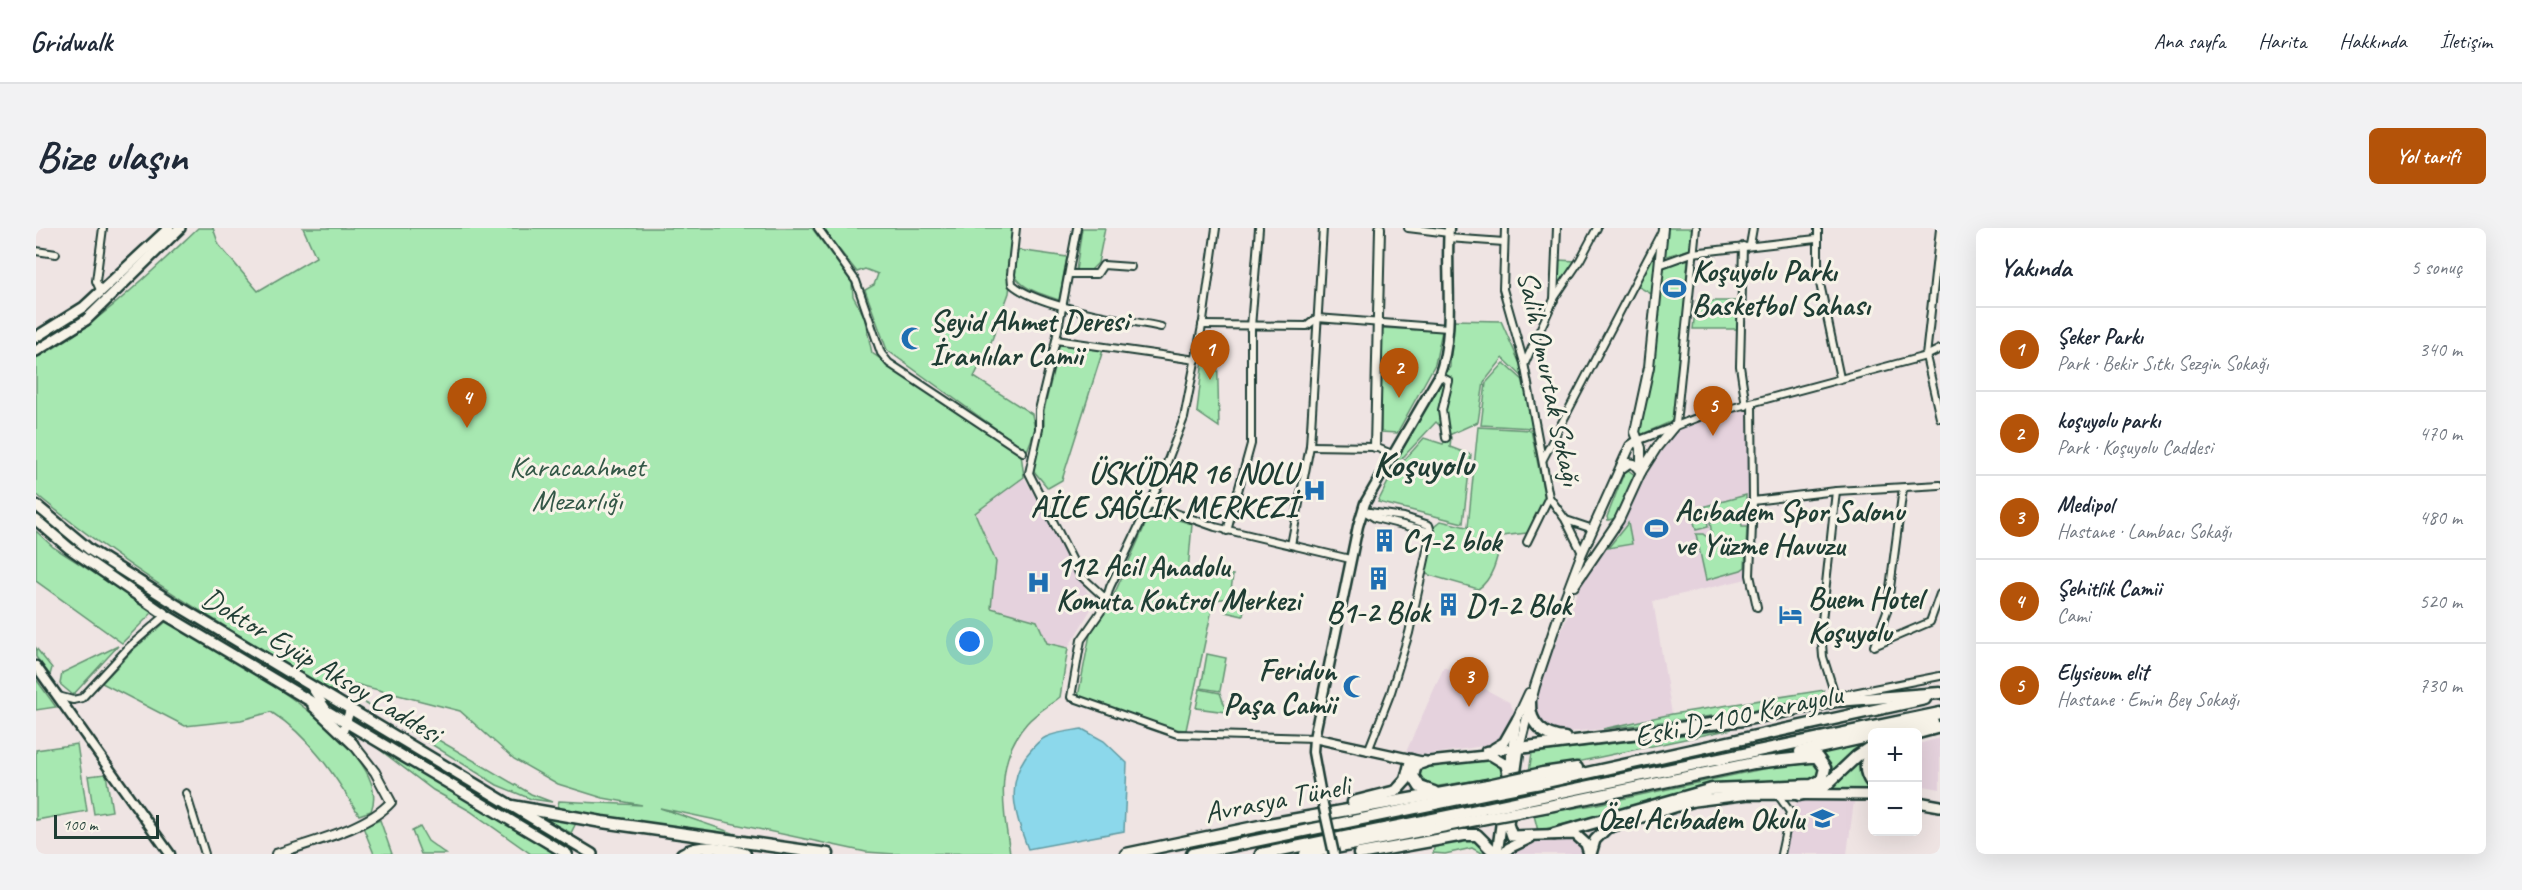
<!DOCTYPE html>
<html lang="tr">
<meta charset="utf-8">
<style>
:root{--surface:#fff;--page:#f2f2f3;--text:#1f2937;--muted:#747a83;--line:#e0e1e3;--accent:#b45309}
body{margin:0;font-family:Caveat,sans-serif;background:var(--page);color:var(--text)}
.controls{position:absolute;right:18px;bottom:18px;display:grid;overflow:hidden;border-radius:9px;box-shadow:0 6px 24px #0002}
.controls button{width:54px;height:54px;display:grid;place-items:center;padding:0;border:0;border-bottom:2px solid var(--line);background:var(--surface);color:var(--text);font:30px sans-serif}
.scale{position:absolute;left:18px;bottom:15px;width:105px;box-sizing:border-box;padding-left:6px;border:3px solid #1f3d34;border-top:0;font-size:16px;line-height:21px;white-space:nowrap;color:#1f3d34;-webkit-text-stroke:4px #f7f3e8;paint-order:stroke}
.you{position:absolute;left:934px;top:414px;width:21px;height:21px;margin:-15px;border:4px solid #fff;border-radius:50%;background:#1a73e8;box-shadow:0 0 0 9px #1a73e833}
.badge{display:grid;place-items:center;width:39px;height:39px;border-radius:50%;background:var(--accent);color:#fff;font-size:20px;font-weight:700}
.pin{position:absolute;translate:-50% -50px;filter:drop-shadow(0 2px 3px #0008)}
.pin::after{content:'';position:absolute;top:32px;width:21px;height:18px;background:inherit;clip-path:polygon(0 0,100% 0,50% 100%)}
.list{margin:0;padding:0;list-style:none}
h2{display:flex;justify-content:space-between;align-items:center;height:78px;margin:0;padding:0 24px;font-size:26px}
h2 small{font-size:20px;font-weight:400;color:var(--muted)}
.list li{display:grid;grid-template-columns:39px 1fr auto;gap:18px;align-items:center;box-sizing:border-box;height:84px;padding:0 24px;border-top:2px solid var(--line)}
.list b{display:block;font-size:22px;white-space:nowrap}
.list p{margin:0;font-size:20px;white-space:nowrap;color:var(--muted)}
.list em{font-size:20px;font-style:normal;color:var(--muted)}
.map{position:relative;flex:none;width:1904px;height:626px;overflow:hidden;border-radius:9px}
header{display:flex;align-items:center;gap:36px;box-sizing:border-box;height:84px;padding:0 30px;background:var(--surface);border-bottom:2px solid var(--line)}
header strong{font-size:28px}
nav{display:flex;gap:33px;margin-inline-start:auto;font-size:21px}
.intro{display:flex;align-items:center;justify-content:space-between;box-sizing:border-box;height:144px;padding:0 36px}
h1{margin:0;font-size:42px}
.button{padding:15px 27px;border-radius:9px;background:var(--accent);color:#fff;font-size:21px;font-weight:700}
main{display:flex;gap:36px;padding:0 36px}
aside{flex:1;background:var(--surface);border-radius:9px;box-shadow:0 6px 24px #0002}
.map>svg:first-child{display:block}
</style>
<header>
<strong>Gridwalk</strong>
<nav><a>Ana sayfa</a><a>Harita</a><a>Hakkında</a><a>İletişim</a></nav>
</header>
<div class="intro"><h1>Bize ulaşın</h1><a class="button">Yol tarifi</a></div>
<main>
<div class="map">
<svg width="1904" height="626" viewBox="0 0 1904 626">
<rect width="100%" height="100%" fill="#efe4e3"/>
<filter id="ink" filterUnits="userSpaceOnUse"><feTurbulence type="fractalNoise" baseFrequency=".0167" numOctaves="2"/><feDisplacementMap in="SourceGraphic" scale="12" xChannelSelector="R" yChannelSelector="G"/><feConvolveMatrix kernelMatrix="1 2 1 2 8 2 1 2 1" color-interpolation-filters="sRGB"/></filter>
<g filter="url(#ink)">
<g fill="#e5d2dd">
<polygon points="1719,178 1715,350 1617,373 1636,486 1567,501 1520,505 1509,501 1501,491 1499,476 1510,439 1548,349 1588,291 1615,238 1642,200"/>
<polygon points="988,249 1058,376 1032,420 1011,415 1001,393 954,380 960,334 940,285"/>
<polygon points="1408,439 1473,474 1478,483 1466,511 1459,516 1391,527 1370,524"/>
<polygon points="1904,510 1904,561 1882,557 1882,516"/>
<polygon points="1761,573 1818,573 1811,626 1749,626"/>
<polygon points="1534,610 1542,613 1547,626 1473,626 1477,621 1496,615"/>
</g>
<g fill="#a7e8b1" stroke="#639272" stroke-width="1.5">
<path d="M162 0H177L183 17 222 63 280 29 267 0H776L816 55 817 68 828 88 836 125 985 226 988 249 939 285 960 334 955 380 1001 393 1011 415 1032 420 1024 469C1014 477 1000 485 991 495 958 532 967 580 974 625L858 626 830 624 624 580 700 606 698 608 521 581 523 573 606 577 567 570 522 556 478 531 424 483 308 453 298 465C196 403 93 343 0 266V130C62 97 111 48 162 0Z"/>
<polygon points="786,0 980,0 973,65 954,117 938,149 996,186 999,202 991,223 851,122 829,62 838,57 842,46 829,41 821,44"/>
<polygon points="1046,0 1069,0 1062,35 1054,43 1040,43"/>
<polygon points="1630,0 1658,0 1655,21 1627,29"/>
<polygon points="1623,14 1619,68 1601,58"/>
<path d="M982 22 1031 29 1023 72C1007 66 989 63 979 48Z"/>
<polygon points="1652,31 1639,192 1602,208 1626,39"/>
<polygon points="1522,32 1540,33 1522,63 1520,61"/>
<polygon points="1660,73 1702,73 1702,101 1657,101"/>
<polygon points="1416,92 1465,93 1492,154 1467,130 1448,154 1442,194 1413,207 1400,194 1354,243 1414,139"/>
<polygon points="1345,100 1406,103 1399,136 1361,205 1345,204"/>
<polygon points="1169,113 1181,113 1183,199 1161,184"/>
<polygon points="1024,115 1067,122 1026,252 1012,260 997,242 1008,198 1008,182"/>
<polygon points="1468,135 1489,154 1496,200 1445,197 1450,155"/>
<path d="M1442 199 1495 202 1510 276 1500 304 1466 308C1462 326 1458 351 1442 361L1386 345 1398 299 1405 293 1435 300 1432 299Z"/>
<polygon points="1411,208 1415,209 1414,219 1435,227 1427,295 1342,274 1356,246 1388,210 1407,216"/>
<polygon points="1592,242 1600,248 1581,290 1572,292 1571,289 1588,245"/>
<polygon points="1710,267 1710,281 1671,288 1672,299 1660,302 1657,290 1663,288 1670,278"/>
<polygon points="0,281 36,311 276,463 280,469 65,337 0,287"/>
<polygon points="1115,284 1156,296 1152,343 1197,347 1194,370 1178,372 1150,502 1138,501 1042,469 1054,406 1072,380"/>
<polygon points="1705,289 1706,299 1711,299 1709,339 1705,342 1670,352 1660,306 1667,306 1677,314 1674,294"/>
<polygon points="1592,295 1596,316 1572,320"/>
<polygon points="0,303 17,319 118,383 86,415 0,353"/>
<polygon points="1191,373 1209,376 1207,388 1189,384"/>
<path d="M131 393C177 420 362 518 335 583L323 587C300 549 274 508 235 484L205 492 149 498 66 455 98 421Z"/>
<polygon points="82,418 37,467 24,456 26,445"/>
<polygon points="0,420 16,440 14,447 0,429"/>
<polygon points="1171,426 1190,430 1184,463 1165,460"/>
<polygon points="0,451 20,479 0,482"/>
<polygon points="1164,461 1184,465 1191,484 1160,480"/>
<polygon points="1788,462 1789,468 1709,484 1567,501 1636,486"/>
<polygon points="329,475 382,500 495,566 516,574 495,571 461,557"/>
<polygon points="1696,501 1508,541 1493,544 1496,525"/>
<polygon points="331,512 336,512 521,626 495,626 434,583 397,562"/>
<polygon points="1834,515 1795,546 1796,539 1785,525"/>
<polygon points="41,516 51,583 0,592 0,522"/>
<polygon points="1828,527 1836,561 1796,562"/>
<polygon points="1452,529 1465,537 1468,548 1397,559 1385,552 1384,544 1392,536"/>
<polygon points="1773,531 1784,541 1782,550 1777,553 1676,557 1502,603 1498,587 1557,577"/>
<polygon points="70,546 76,583 58,586 52,548"/>
<polygon points="494,583 540,595 535,605"/>
<polygon points="344,592 356,626 338,626 327,599"/>
<polygon points="384,599 392,613 410,626 385,626 376,603"/>
<polygon points="1415,612 1442,613 1450,623 1445,625 1436,620 1409,626 1397,625 1399,616"/>
</g>
<path fill="#8cd8eb" stroke="#609aa2" stroke-width="1.5" d="M1046 501 1068 513 1091 535 1088 603 992 621C980 590 969 558 990 528 996 521 1001 513 1010 509 1021 504 1035 503 1046 501Z"/>
<g fill="none" stroke-linecap="round" stroke-linejoin="round">
<defs>
<g id="minor">
<polyline points="782,0 820,53 845,125 853,135 987,224"/>
<path d="M980 0 975 46 976 56C1003 80 1088 91 1125 99"/>
<polyline points="1041,0 1020,112 1003,182 1003,201 993,245 1044,347 1070,371"/>
<polyline points="1180,0 1167,93 1148,190 1122,258 1074,359 1068,379 1045,412 1035,469 1141,506 1278,510"/>
<polyline points="1372,0 1413,5"/>
<polyline points="1469,0 1467,61 1488,135 1513,269 1529,291 1546,325"/>
<polyline points="1782,0 1782,46 1804,150"/>
<polyline points="1904,1 1890,128 1904,190"/>
<polyline points="1412,10 1468,14"/>
<polyline points="1714,17 1717,0"/>
<polyline points="1707,18 1704,138 1710,178"/>
<polyline points="0,23 20,26"/>
<polyline points="1623,37 1656,25 1780,11"/>
<polyline points="1033,46 1061,46 1067,37 1095,39"/>
<polyline points="65,64 60,53 67,0"/>
<polyline points="1518,72 1521,0"/>
<polyline points="1166,97 1271,98 1281,90 1412,100"/>
<polyline points="1020,112 1160,132"/>
<polyline points="1489,135 1519,69 1544,32 1561,0"/>
<polyline points="1403,148 1413,153 1406,182 1410,210"/>
<polyline points="1716,176 1717,273 1714,347 1721,379"/>
<polyline points="1640,196 1660,0"/>
<polyline points="1601,213 1663,189 1890,128 1904,121"/>
<polyline points="1274,218 1339,219 1356,226"/>
<polyline points="1507,231 1626,3"/>
<polyline points="1867,260 1851,383 1838,418 1894,394 1904,366"/>
<polyline points="1800,263 1785,402 1787,429 1801,473"/>
<polyline points="1717,273 1800,263 1904,257"/>
<polyline points="1114,276 1179,299 1314,331"/>
<polyline points="1327,283 1368,289 1393,297 1395,304"/>
<polyline points="1328,283 1339,290 1395,304"/>
<polyline points="1530,292 1557,301"/>
<polyline points="1191,303 1215,216 1215,99 1223,0"/>
<polyline points="1491,314 1513,269"/>
<polyline points="1255,317 1274,218 1287,0"/>
<polyline points="22,468 37,472 46,470 93,419 130,387"/>
<polyline points="1802,468 1904,448"/>
<polyline points="1332,523 1355,464 1373,405 1395,304"/>
<polyline points="150,565 169,626"/>
<polyline points="1742,567 1754,584 1745,626"/>
</g>
<g id="tertiary">
<polyline points="1339,219 1344,0"/>
<polyline points="1586,240 1593,235 1598,236 1605,244"/>
<polyline points="1605,244 1605,220 1599,204 1613,139 1627,0"/>
<polyline points="1538,358 1583,292 1605,244 1621,219 1640,196"/>
<polyline points="276,460 290,481"/>
<polyline points="307,503 314,482"/>
<polyline points="1483,520 1499,458 1526,378 1546,325 1594,218 1601,213"/>
<polyline points="1472,545 1481,491 1493,465"/>
<path d="M240 626C274 614 331 601 355 574L339 544 314 512"/>
</g>
<g id="secondary">
<polyline points="0,438 134,626"/>
<polyline points="1278,510 1388,534 1454,527 1469,536 1472,547"/>
<polyline points="1458,520 1468,514 1481,491"/>
<polyline points="1450,523 1483,520"/>
<path d="M1285 567 1277 524 1278 510 1322 298 1329 275 1403 148C1420 102 1409 49 1413 0"/>
</g>
<g id="primary">
<polyline points="0,109 48,79 133,0"/>
<polyline points="0,123 50,92 144,0"/>
<polyline points="0,277 54,322 139,376 556,626"/>
<polyline points="0,292 33,320 130,387 531,626"/>
<polyline points="277,478 317,516"/>
<polyline points="1483,520 1472,596 1476,608 1539,606 1550,616 1553,626"/>
<path d="M1836 522C1827 533 1827 545 1836 556"/>
<polyline points="1882,574 1904,578"/>
<polyline points="1461,626 1472,547"/>
<polyline points="1468,626 1473,620 1494,610"/>
<polyline points="1555,626 1559,612 1571,600 1658,573 1713,566 1836,567"/>
</g>
<g id="trunk">
<path d="M1494 474C1493 496 1508 509 1529 510"/>
<polyline points="1851,505 1897,494"/>
<polyline points="1882,505 1904,499"/>
<polyline points="1483,520 1707,492 1801,473 1904,465"/>
<polyline points="1764,524 1836,508"/>
<polyline points="1388,534 1380,537 1377,548 1384,559 1398,564"/>
<polyline points="1507,545 1541,540"/>
<polyline points="1510,554 1889,471"/>
<polyline points="1511,567 1904,485"/>
<polyline points="1763,567 1786,561 1821,528 1836,518"/>
<polyline points="1317,574 1360,563 1370,552 1375,532"/>
<polyline points="476,578 566,594 792,626"/>
<polyline points="1513,578 1722,534"/>
<polyline points="1518,606 1676,561 1776,557 1786,552 1789,540 1781,529 1774,529 1718,535"/>
<path d="M646 626C665 615 689 620 709 626"/>
<polyline points="1090,626 1233,596 1452,557"/>
<polyline points="1156,626 1452,565"/>
<polyline points="1225,626 1451,580"/>
<polyline points="1269,626 1450,590"/>
<polyline points="1323,626 1428,607 1441,607 1460,626"/>
</g>
</defs>
<use href="#minor" stroke="#1f3d34" stroke-width="10"/>
<use href="#tertiary" stroke="#1f3d34" stroke-width="12"/>
<use href="#secondary" stroke="#1f3d34" stroke-width="13"/>
<use href="#primary" stroke="#1f3d34" stroke-width="14"/>
<use href="#trunk" stroke="#1f3d34" stroke-width="15"/>
<use href="#minor" stroke="#f7f3e8" stroke-width="6"/>
<use href="#tertiary" stroke="#f7f3e8" stroke-width="8"/>
<use href="#secondary" stroke="#f7f3e8" stroke-width="8"/>
<use href="#primary" stroke="#f7f3e8" stroke-width="9"/>
<use href="#trunk" stroke="#f7f3e8" stroke-width="10"/>
<defs>
<polyline id="secondary-bridge" points="1285,567 1298,626"/>
<g id="trunk-bridge">
<polyline points="1452,557 1507,545"/>
<polyline points="1452,565 1510,554"/>
<polyline points="1451,580 1511,567"/>
<polyline points="1450,590 1513,578"/>
</g>
</defs>
<use href="#secondary-bridge" stroke="#1f3d34" stroke-width="13" stroke-linecap="butt"/>
<use href="#trunk-bridge" stroke="#1f3d34" stroke-width="15" stroke-linecap="butt"/>
<use href="#secondary-bridge" stroke="#f7f3e8" stroke-width="8"/>
<use href="#trunk-bridge" stroke="#f7f3e8" stroke-width="10"/>
</g>
</g>
<defs>
<symbol id="stadium-bare" viewBox="-9 -9 18 18"><path d="M0-5a6.5 5 0 1 0 0 10a6.5 5 0 1 0 0-10ZM-3.5-1.8h7v3.6h-7Z" fill="#1f6fb2" stroke="#f7f3e8" stroke-width="2.5" paint-order="stroke"/></symbol>
<symbol id="mosque-bare" viewBox="-9 -9 18 18"><path d="M3.5-4.9A6 6 0 1 0 3.5 4.9A5 5 0 1 1 3.5-4.9Z" fill="#1f6fb2" stroke="#f7f3e8" stroke-width="2.5" paint-order="stroke"/></symbol>
<symbol id="hospital-bare" viewBox="-9 -9 18 18"><path d="M-5-5h3v3.5h4V-5h3V5h-3V1.5h-4V5h-3Z" fill="#1f6fb2" stroke="#f7f3e8" stroke-width="2.5" paint-order="stroke"/></symbol>
<symbol id="building-bare" viewBox="-9 -9 18 18"><path d="M-4-6H4V6H1V3H-1V6H-4ZM-2.5-4.3h1.7v1.8h-1.7ZM.8-4.3h1.7v1.8H.8ZM-2.5-1h1.7V.8h-1.7ZM.8-1h1.7V.8H.8Z" fill="#1f6fb2" stroke="#f7f3e8" stroke-width="2.5" paint-order="stroke"/></symbol>
<symbol id="hotel-bare" viewBox="-9 -9 18 18"><path d="M-6-4.5h1.5V1H6V5H4.5V3h-9V5H-6ZM-4 0a1.8 1.8 0 1 1 3.6 0ZM.5 0V-2.5h3Q6-2.5 6 0Z" fill="#1f6fb2" stroke="#f7f3e8" stroke-width="2.5" paint-order="stroke"/></symbol>
<symbol id="school-bare" viewBox="-9 -9 18 18"><path d="M0-5L7-2L0 1L-7-2ZM-4 1L0 2.5L4 1V4Q0 6-4 4Z" fill="#1f6fb2" stroke="#f7f3e8" stroke-width="2.5" paint-order="stroke"/></symbol>
</defs>
<g fill-rule="evenodd">
<use href="#stadium-bare" x="1622" y="44" width="33" height="33"/>
<use href="#mosque-bare" x="860" y="94" width="33" height="33"/>
<use href="#hospital-bare" x="1262" y="246" width="33" height="33"/>
<use href="#stadium-bare" x="1604" y="284" width="33" height="33"/>
<use href="#building-bare" x="1332" y="296" width="33" height="33"/>
<use href="#building-bare" x="1326" y="334" width="33" height="33"/>
<use href="#hospital-bare" x="986" y="338" width="33" height="33"/>
<use href="#building-bare" x="1396" y="360" width="33" height="33"/>
<use href="#hotel-bare" x="1738" y="370" width="33" height="33"/>
<use href="#mosque-bare" x="1302" y="442" width="33" height="33"/>
<use href="#school-bare" x="1770" y="574" width="33" height="33"/>
</g>
<g text-anchor="middle" stroke-width="6" stroke-linejoin="round" paint-order="stroke">
<g font-size="30" font-weight="bold" fill="#1f3d34" stroke="#f7f3e8" text-anchor="start">
<text x="1656" y="53">Koşuyolu Parkı<tspan x="1656" dy="34">Basketbol Sahası</tspan></text>
<text x="894" y="103">Seyid Ahmet Deresi<tspan x="894" dy="34">İranlılar Camii</tspan></text>
<text x="1261" y="255" text-anchor="end">ÜSKÜDAR 16 NOLU<tspan x="1261" dy="34">AİLE SAĞLIK MERKEZİ</tspan></text>
<text x="1639" y="293">Acıbadem Spor Salonu<tspan x="1639" dy="34">ve Yüzme Havuzu</tspan></text>
<text x="1366" y="323">C1-2 blok</text>
<text x="1020" y="348">112 Acil Anadolu<tspan x="1020" dy="34">Komuta Kontrol Merkezi</tspan></text>
<text x="1772" y="380">Buem Hotel<tspan x="1772" dy="34">Koşuyolu</tspan></text>
<text x="1430" y="387">D1-2 Blok</text>
<text x="1342" y="394" text-anchor="middle">B1-2 Blok</text>
<text x="1300" y="452" text-anchor="end">Feridun<tspan x="1300" dy="34">Paşa Camii</tspan></text>
<text x="1768" y="601" text-anchor="end">Özel Acıbadem Okulu</text>
</g>
<g font-size="30" fill="#1f3d34" stroke="#f7f3e8">
<text transform="translate(1514 150) rotate(78)" y="10">Salih Omurtak Sokağı</text>
<text transform="translate(286 437) rotate(31)" y="10">Doktor Eyüp Aksoy Caddesi</text>
<text transform="translate(1702 487) rotate(-12)" y="10">Eski D-100 Karayolu</text>
<text transform="translate(1241 571) rotate(-11)" y="10">Avrasya Tüneli</text>
</g>
<g font-size="30" fill="#335747" stroke="#f7f3e8">
<text x="541" y="248">Karacaahmet<tspan x="541" dy="34">Mezarlığı</tspan></text>
</g>
<g font-size="36" font-weight="bold" fill="#1f3d34" stroke="#f7f3e8">
<text x="1387" y="248">Koşuyolu</text>
</g>
</g>
</svg>
<div class="controls">
<button>+</button>
<button>−</button>
</div>
<div class="scale">100 m</div>
<div class="you"></div>
<div class="pin badge" style="left:1174px;top:152px">1</div>
<div class="pin badge" style="left:1363px;top:170px">2</div>
<div class="pin badge" style="left:1433px;top:479px">3</div>
<div class="pin badge" style="left:431px;top:200px">4</div>
<div class="pin badge" style="left:1677px;top:208px">5</div>
</div>
<aside>
<h2>Yakında<small>5 sonuç</small></h2>
<ul class="list">
<li><span class="badge">1</span><div><b>Şeker Parkı</b><p>Park · Bekir Sıtkı Sezgin Sokağı</p></div><em>340 m</em></li>
<li><span class="badge">2</span><div><b>koşuyolu parkı</b><p>Park · Koşuyolu Caddesi</p></div><em>470 m</em></li>
<li><span class="badge">3</span><div><b>Medipol</b><p>Hastane · Lambacı Sokağı</p></div><em>480 m</em></li>
<li><span class="badge">4</span><div><b>Şehitlik Camii</b><p>Cami</p></div><em>520 m</em></li>
<li><span class="badge">5</span><div><b>Elysieum elit</b><p>Hastane · Emin Bey Sokağı</p></div><em>730 m</em></li>
</ul>
</aside>
</main>
